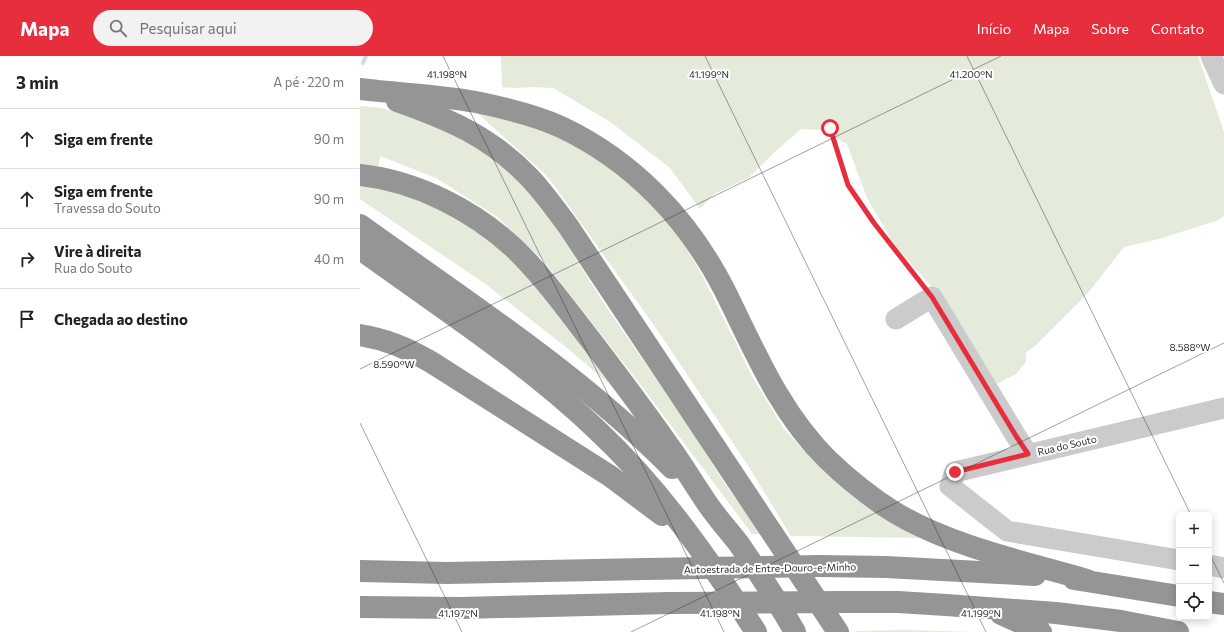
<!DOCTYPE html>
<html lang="pt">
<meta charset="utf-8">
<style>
:root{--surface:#fff;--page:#f2f2f2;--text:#222;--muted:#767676;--line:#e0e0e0;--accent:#e62e3d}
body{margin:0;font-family:Commissioner,sans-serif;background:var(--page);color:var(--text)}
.controls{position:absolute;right:12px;bottom:12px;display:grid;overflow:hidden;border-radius:6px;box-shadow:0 2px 10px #0003}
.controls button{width:36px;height:36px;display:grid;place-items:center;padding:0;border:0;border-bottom:1px solid var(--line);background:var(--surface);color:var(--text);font:20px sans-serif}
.stop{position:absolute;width:12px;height:12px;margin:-9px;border:3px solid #e62e3d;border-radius:50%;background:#fff}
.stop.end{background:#e62e3d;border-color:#fff;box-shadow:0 1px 4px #0008}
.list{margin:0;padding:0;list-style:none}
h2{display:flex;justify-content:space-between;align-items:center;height:52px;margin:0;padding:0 16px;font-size:17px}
h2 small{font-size:13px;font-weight:400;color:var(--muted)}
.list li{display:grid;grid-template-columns:26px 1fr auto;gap:12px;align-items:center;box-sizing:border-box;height:60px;padding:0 16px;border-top:1px solid var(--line)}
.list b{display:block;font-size:15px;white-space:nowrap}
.list p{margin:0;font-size:13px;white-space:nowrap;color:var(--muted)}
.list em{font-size:13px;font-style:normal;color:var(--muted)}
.icon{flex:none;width:22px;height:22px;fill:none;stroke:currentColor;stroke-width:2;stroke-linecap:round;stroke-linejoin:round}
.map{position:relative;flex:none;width:864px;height:576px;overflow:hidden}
header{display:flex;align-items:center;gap:24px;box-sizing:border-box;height:56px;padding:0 20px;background:var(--accent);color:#fff}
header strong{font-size:19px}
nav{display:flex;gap:22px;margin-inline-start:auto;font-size:14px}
.search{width:280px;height:36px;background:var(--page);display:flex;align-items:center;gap:10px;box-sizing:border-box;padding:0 14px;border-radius:22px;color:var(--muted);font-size:15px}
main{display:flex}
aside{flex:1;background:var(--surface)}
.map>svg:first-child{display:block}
</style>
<header>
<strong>Mapa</strong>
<div class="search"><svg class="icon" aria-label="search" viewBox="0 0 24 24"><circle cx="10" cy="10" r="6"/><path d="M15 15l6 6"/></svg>Pesquisar aqui</div>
<nav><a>Início</a><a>Mapa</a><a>Sobre</a><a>Contato</a></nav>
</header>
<main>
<aside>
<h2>3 min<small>A pé · 220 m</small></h2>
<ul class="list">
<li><svg class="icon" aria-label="ahead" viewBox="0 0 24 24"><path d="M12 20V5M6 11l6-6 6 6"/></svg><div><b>Siga em frente</b></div><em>90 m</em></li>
<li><svg class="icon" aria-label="ahead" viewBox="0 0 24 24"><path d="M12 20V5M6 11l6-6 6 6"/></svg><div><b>Siga em frente</b><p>Travessa do Souto</p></div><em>90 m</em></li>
<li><svg class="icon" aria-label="right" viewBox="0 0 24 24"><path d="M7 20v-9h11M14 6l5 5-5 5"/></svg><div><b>Vire à direita</b><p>Rua do Souto</p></div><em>40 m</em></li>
<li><svg class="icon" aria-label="arrive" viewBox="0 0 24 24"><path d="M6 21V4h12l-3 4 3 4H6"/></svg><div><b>Chegada ao destino</b></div></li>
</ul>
</aside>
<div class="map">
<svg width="864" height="576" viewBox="0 0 864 576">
<rect width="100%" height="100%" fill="#fff"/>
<g fill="#e4ebdb">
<polygon points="141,0 838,0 864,76 864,160 856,165 799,183 764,191 728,237 674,291 666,296 666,306 656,318 635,329 595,265 570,229 535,190 507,142 487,88 460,74 441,73 416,95 388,122 354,138 340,153 310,112 249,65 193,32 173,31 154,32 142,31"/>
<polygon points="0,50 21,52 83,71 121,92 162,128 200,178 247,252 327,368 365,428 401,478 392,478 280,328 182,203 136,160 76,122 20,100 16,129 51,141 103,165 144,195 166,219 253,331 202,288 124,227 0,143"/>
<polygon points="114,54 193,77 248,108 292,146 321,182 343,221 394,324 424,373 463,415 497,443 568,482 431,480 387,408 298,275 188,121"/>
<polygon points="545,574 614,576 616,576 497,576 496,575"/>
</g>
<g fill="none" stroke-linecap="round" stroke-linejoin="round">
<polyline stroke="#c7ddec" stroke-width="4" points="3,7 6,0"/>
<polyline stroke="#cbcbcb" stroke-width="2.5" stroke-dasharray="2 2" stroke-linecap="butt" points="470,72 488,129 514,167 562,228"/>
<g stroke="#cbcbcb" stroke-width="21">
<polyline points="851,0 864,28"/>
<polyline points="536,263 572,241 656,380 668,398"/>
<polyline points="819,504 647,475 590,430 595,416 864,352"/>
<polyline points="849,509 864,512"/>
</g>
<g stroke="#959595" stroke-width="22">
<path d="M0 33C39 38 78 39 116 46 145 52 175 59 201 71 273 105 328 163 364 233 394 293 419 356 468 404 488 423 510 441 534 456 590 490 665 506 727 524"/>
<path d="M37 45C89 63 131 81 170 122 184 137 196 154 208 170L478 576"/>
<path d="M0 119C56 125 113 154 154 192 178 215 199 243 219 269 250 309 280 349 309 390 323 409 335 430 349 450 358 463 369 475 379 488 399 517 418 546 435 576"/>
<path d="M0 169C107 246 219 318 312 412"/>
<path d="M0 193C80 251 166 306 238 375 300 433 350 505 396 576"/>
<path d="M0 279C26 283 48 292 71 306L250 420 302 459"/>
<polyline points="459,510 526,511 675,519"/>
<polyline points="0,515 87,517 286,513"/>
<polyline points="714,523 819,540"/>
<polyline points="483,546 538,546 586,549 696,557 761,565 818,576"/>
<polyline points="849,546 864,548"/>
<polyline points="0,551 101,552 310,547"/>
<polyline points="641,558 681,576"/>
</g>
<g stroke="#959595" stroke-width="22">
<polyline points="286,513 459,510"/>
<polyline points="310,547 483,546"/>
</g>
</g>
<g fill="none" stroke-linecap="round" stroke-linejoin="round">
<polyline stroke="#e62e3d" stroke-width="5" points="470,72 488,129 514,167 572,241 656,380 668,398 595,416"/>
</g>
<path fill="none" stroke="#2e2e2e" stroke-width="1" stroke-opacity="0.45" d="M83 0 364 576M345 0 626 576M607 0 831 459M0 313 641 0M0 367 102 576M849 497 864 527M271 576 864 287"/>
<g text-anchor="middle" stroke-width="4" stroke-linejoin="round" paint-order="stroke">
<g font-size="10" fill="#2e2e2e" stroke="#fff">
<text transform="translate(707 389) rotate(-13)" y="4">Rua do Souto</text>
<text transform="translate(410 512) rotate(-1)" y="4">Autoestrada de Entre-Douro-e-Minho</text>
</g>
</g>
<g font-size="10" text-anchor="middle" fill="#2e2e2e" stroke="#fff" stroke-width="4" stroke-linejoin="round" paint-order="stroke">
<text x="87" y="22">41.198°N</text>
<text x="349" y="22">41.199°N</text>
<text x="611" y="22">41.200°N</text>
<text x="830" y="295">8.588°W</text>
<text x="34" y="312">8.590°W</text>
<text x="98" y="561">41.197°N</text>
<text x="360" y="561">41.198°N</text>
<text x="621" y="561">41.199°N</text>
</g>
</svg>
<div class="controls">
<button>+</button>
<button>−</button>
<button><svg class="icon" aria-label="locate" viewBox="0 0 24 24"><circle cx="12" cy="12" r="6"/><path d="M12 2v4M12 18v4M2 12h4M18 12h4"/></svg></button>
</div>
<div class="stop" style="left:470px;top:72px"></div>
<div class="stop end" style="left:595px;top:416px"></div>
</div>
</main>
